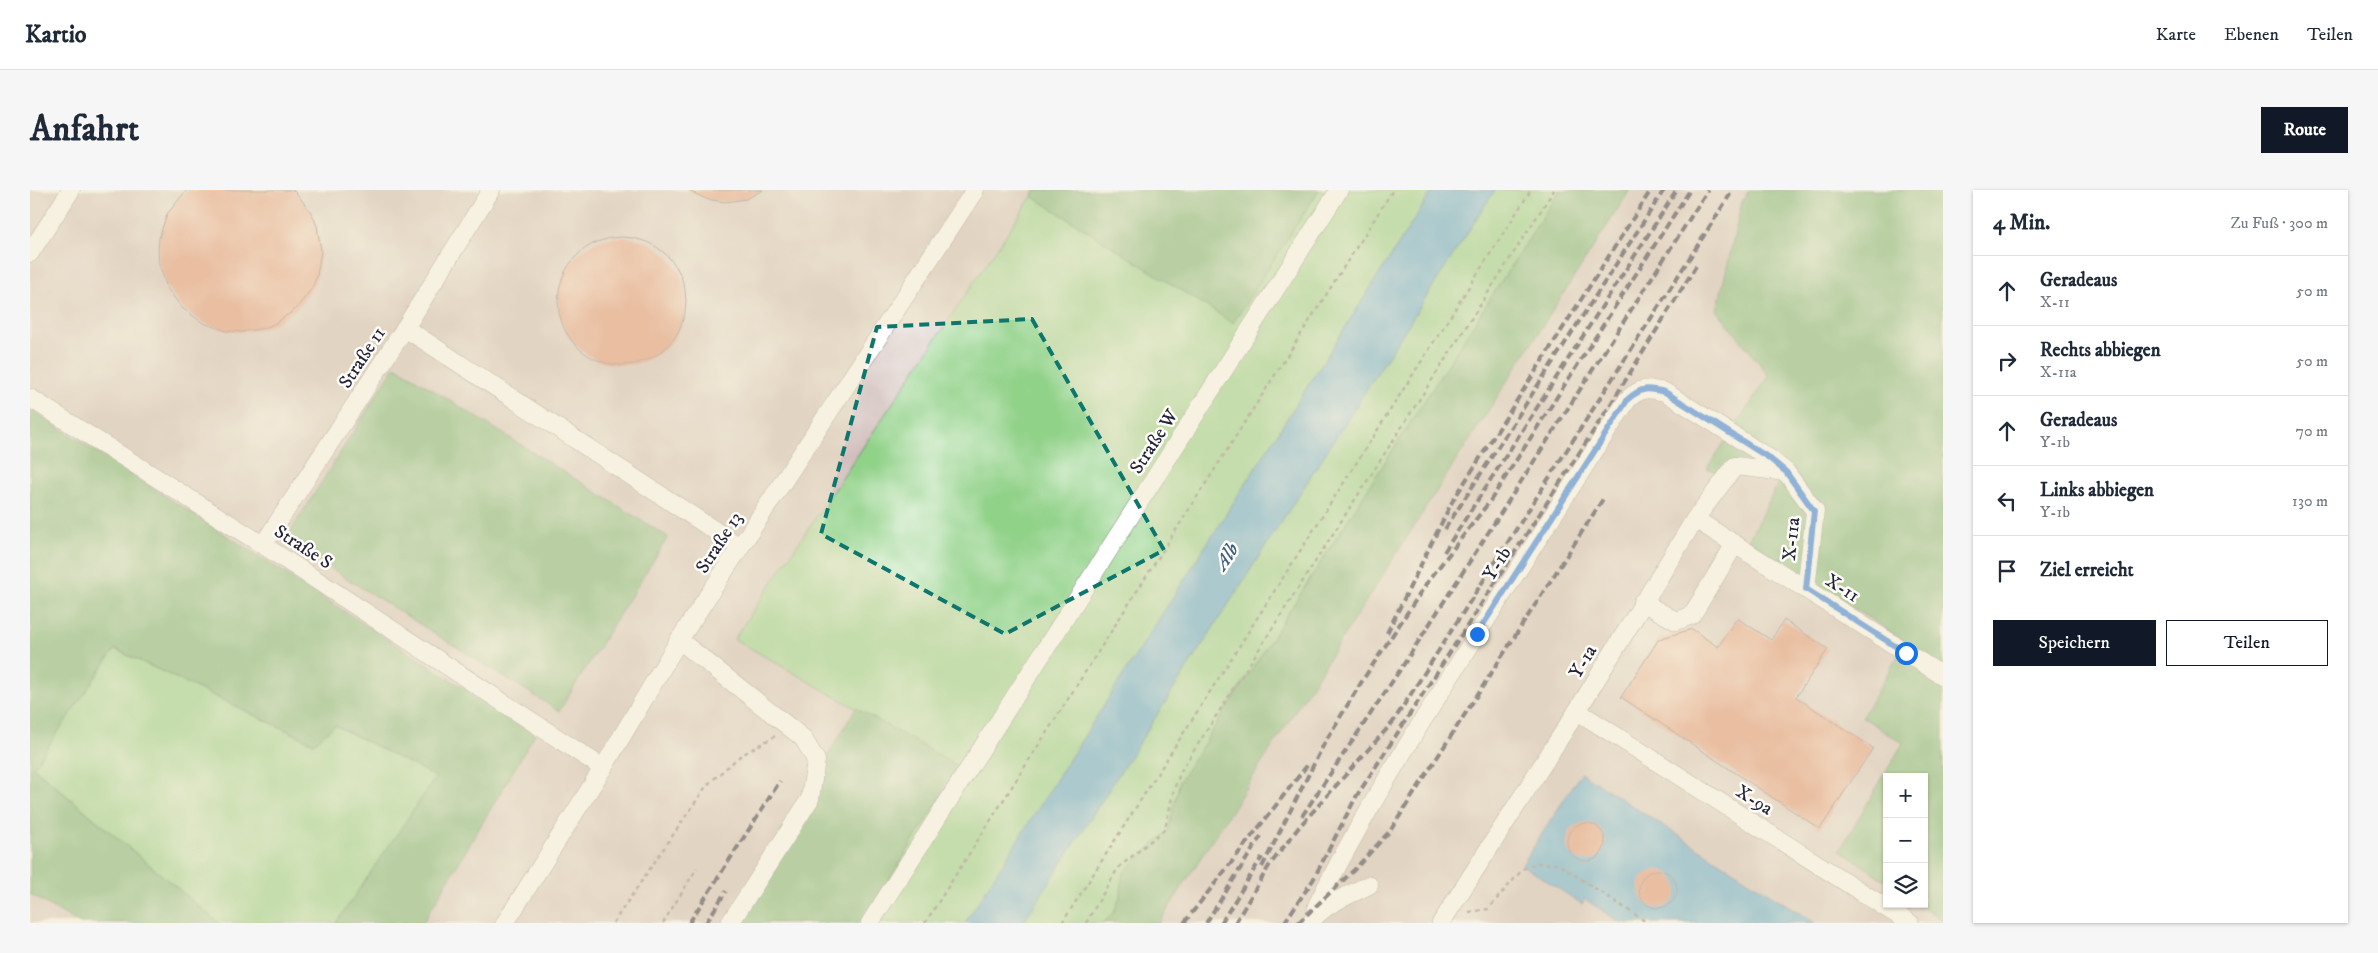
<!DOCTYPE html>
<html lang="de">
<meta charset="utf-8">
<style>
:root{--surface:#fff;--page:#f6f6f7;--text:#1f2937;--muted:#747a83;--line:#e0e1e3;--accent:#111827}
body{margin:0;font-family:"IM FELL DW Pica",serif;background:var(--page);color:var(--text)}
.controls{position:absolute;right:15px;bottom:15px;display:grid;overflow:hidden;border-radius:0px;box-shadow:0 1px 4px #0004}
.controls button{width:45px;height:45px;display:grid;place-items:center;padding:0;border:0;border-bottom:1px solid var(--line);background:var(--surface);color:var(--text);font:25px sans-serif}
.stop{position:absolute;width:15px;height:15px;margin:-11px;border:4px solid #1a73e8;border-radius:50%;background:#fff}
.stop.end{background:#1a73e8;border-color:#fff;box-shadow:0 1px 5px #0008}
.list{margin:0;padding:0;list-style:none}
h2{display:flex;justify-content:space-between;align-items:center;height:65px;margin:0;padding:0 20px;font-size:21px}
h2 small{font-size:16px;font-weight:400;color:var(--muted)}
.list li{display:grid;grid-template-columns:32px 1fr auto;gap:15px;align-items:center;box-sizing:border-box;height:70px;padding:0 20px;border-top:1px solid var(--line)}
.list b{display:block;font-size:19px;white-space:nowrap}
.list p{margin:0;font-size:16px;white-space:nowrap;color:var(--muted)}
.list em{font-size:16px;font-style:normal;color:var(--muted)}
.actions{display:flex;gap:10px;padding:15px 20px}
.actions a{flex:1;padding:11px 0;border:1px solid var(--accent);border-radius:0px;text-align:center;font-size:18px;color:var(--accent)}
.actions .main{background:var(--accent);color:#fff}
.icon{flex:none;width:28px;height:28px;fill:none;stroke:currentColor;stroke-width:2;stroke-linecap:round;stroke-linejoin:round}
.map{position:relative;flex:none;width:1913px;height:733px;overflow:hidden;border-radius:0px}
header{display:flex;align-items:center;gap:30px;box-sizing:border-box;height:70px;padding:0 25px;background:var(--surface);border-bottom:1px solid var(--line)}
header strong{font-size:24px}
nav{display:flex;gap:28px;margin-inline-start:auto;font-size:18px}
.intro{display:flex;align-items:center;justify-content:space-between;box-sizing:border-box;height:120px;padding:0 30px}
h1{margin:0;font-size:35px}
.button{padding:12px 22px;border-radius:0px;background:var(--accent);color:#fff;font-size:18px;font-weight:700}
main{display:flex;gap:30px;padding:0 30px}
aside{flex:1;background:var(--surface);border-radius:0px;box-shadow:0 1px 4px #0004}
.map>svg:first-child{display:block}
</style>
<header>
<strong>Kartio</strong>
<nav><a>Karte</a><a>Ebenen</a><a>Teilen</a></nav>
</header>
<div class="intro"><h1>Anfahrt</h1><a class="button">Route</a></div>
<main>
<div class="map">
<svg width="1913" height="733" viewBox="0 0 1913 733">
<rect width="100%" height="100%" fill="#fdfcf7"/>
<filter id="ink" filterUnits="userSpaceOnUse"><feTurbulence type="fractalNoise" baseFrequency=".02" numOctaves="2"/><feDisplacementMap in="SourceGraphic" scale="10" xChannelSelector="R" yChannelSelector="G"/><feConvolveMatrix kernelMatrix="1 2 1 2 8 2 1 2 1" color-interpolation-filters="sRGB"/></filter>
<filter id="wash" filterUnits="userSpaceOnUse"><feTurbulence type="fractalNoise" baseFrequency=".0096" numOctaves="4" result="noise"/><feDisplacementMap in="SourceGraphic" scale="20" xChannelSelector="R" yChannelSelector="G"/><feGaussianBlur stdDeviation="1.12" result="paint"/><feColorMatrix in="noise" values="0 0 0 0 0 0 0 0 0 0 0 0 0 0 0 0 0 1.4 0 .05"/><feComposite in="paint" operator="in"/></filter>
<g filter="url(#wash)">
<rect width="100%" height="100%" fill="#f0e5c9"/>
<g fill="#d1bfbd" fill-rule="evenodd">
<polygon points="0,0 1320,0 851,733 0,733"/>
<path d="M1600 0H1913V733H1129ZM1857 587H1894V714H1857Z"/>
</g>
<g fill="#91d289" stroke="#5a7a62">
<polygon points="1289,0 1403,0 935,733 832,733 929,577 704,449 1002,6 1203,133"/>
<path d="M1465 0H1530L1150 591 1138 641 1093 683C1091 702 1090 722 1072 733H993Z"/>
<polygon points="84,459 283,553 304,535 406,587 306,733 189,733 3,577"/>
</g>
<g fill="#74b475" stroke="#4b6b58">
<polygon points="1006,0 1289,0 1203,133 1002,6"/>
<path d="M1530 0H1600L1129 733H1072C1090 722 1091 702 1093 683L1138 641 1150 591Z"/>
<polygon points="1719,0 1913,0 1913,731 1889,714 1894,714 1894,587 1857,587 1857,692 1810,660 1873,553 1832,527 1876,452 1718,350 1749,292 1711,270 1691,284 1677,278 1739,186 1687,120 1712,12"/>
<polygon points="365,176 638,347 529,521 255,350"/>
<polygon points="0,219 505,544 393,733 306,733 406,587 305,535 284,553 85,459 3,578 189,733 49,733 0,704 0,445 3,441 0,429"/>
<polygon points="826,518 930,577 832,733 698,733"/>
</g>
<g fill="#5aa7d3" stroke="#3e6487">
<polygon points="1403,0 1465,0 993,733 935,733"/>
<polygon points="1551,583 1785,733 1591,733 1555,709 1552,714 1492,675"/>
</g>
<g id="blocks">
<g fill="#e18f72">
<polygon points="157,0 263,0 267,4 282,24 287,36 291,61 287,86 282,98 267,118 246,133 235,138 210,142 197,141 173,133 152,118 137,98 129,74 128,61 129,48 137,24"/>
<polygon points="658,0 733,0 716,9 695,12 676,9"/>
<circle cx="592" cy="111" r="64"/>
<polygon points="1707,428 1741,450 1754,430 1798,459 1766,507 1843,558 1790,639 1591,507 1629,449 1662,439 1688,457"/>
<circle cx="1556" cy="652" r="19"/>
<circle cx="1628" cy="699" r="19"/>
</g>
</g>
</g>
<g filter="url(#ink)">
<use href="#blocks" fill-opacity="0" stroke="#898482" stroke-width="1"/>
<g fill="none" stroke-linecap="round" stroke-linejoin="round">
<defs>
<g id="minor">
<polyline points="0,63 41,0"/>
<polyline points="375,138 710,357"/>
<polyline points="0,208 233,355 573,578"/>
<polyline points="1665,329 1913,486"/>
<polyline points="233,355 375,138 461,0"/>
<polyline points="1612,412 1646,431 1662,425 1705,354"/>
<polyline points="649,450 773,548 786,570 780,609 700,733"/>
<polyline points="1547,521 1880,733"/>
<path d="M1286 725 1287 715C1333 624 1386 540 1441 454 1493 372 1545 290 1598 209 1612 197 1617 198 1635 202L1739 268 1756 282 1785 321 1776 399"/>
<path d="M1283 730C1293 714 1322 704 1339 695"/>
<polyline points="475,733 573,578 649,450 945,0"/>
<polyline points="840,733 1309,0"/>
<polyline points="1411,733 1547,521 1665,329 1705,276 1756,282"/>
</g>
</defs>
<use href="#minor" stroke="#898482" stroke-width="19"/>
<g stroke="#898482" stroke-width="2.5" stroke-dasharray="4 4" stroke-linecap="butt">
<polyline points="1439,722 1458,719 1493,679 1505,673 1528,674 1618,733"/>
<polyline points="583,733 677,595 710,566 745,546"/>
<polyline points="633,733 667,678"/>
<polyline points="895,733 1363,0"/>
<polyline points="1032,733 1501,0"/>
<polyline points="1056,733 1088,678 1135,639 1144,599 1152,579 1524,0"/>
</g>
<use href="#minor" stroke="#fff" stroke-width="18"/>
<g stroke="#22223b" stroke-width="4" stroke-dasharray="8 4" stroke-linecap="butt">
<polyline points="1415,339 1634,0"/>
<polyline points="1414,362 1647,0"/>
<polyline points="1357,443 1422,312 1621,0"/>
<polyline points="1272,626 1372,477 1678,0"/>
<polyline points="1232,677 1295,552 1334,488 1399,390 1460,311 1660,0"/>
<polyline points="659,733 750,591"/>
<polyline points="676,733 696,701"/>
<polyline points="1154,733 1279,573"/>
<polyline points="1176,733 1231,646"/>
<polyline points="1191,733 1232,667"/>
<polyline points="1205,733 1239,676 1269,637 1363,532 1703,0"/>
<polyline points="1254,733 1283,690 1326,607 1579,217 1666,76"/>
<polyline points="1268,733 1324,680 1360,641 1573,309"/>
</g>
</g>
</g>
<g fill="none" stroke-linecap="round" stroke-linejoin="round" filter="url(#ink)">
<path stroke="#1a73e8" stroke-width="6" d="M1447 444 1598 209C1612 197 1617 198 1635 202L1739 268 1756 282 1784 321 1776 399 1876 463"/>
</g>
<path d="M0 0H1913V733H0ZM1002 129 1134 360 975 444 791 344 847 137Z" fill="#f0e5c9" fill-opacity=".55" fill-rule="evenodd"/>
<path fill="none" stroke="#0f766e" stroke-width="4" stroke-dasharray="10 6" stroke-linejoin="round" d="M1002 129 1134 360 975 444 791 344 847 137Z"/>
<g text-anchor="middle" stroke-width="5" stroke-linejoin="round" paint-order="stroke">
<g font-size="19" fill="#22223b" stroke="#fdfcf7">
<text transform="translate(331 167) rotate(-57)" y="7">Straße 11</text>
<text transform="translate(1123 251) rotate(-57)" y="7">Straße W</text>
<text transform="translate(1760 349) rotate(-84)" y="7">X-11a</text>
<text transform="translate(688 352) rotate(-57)" y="7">Straße 13</text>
<text transform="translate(274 356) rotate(33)" y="7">Straße S</text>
<text transform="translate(1466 373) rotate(-58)" y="7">Y-1b</text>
<text transform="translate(1813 397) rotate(32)" y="7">X-11</text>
<text transform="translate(1552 471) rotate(-59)" y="7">Y-1a</text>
<text transform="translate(1725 609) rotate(32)" y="7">X-9a</text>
</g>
<g font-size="20" font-style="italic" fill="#3b5e7f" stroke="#fdfcf7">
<text transform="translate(1196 366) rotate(-57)" y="7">Alb</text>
</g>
</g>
</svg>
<div class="controls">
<button>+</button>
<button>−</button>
<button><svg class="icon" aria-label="layers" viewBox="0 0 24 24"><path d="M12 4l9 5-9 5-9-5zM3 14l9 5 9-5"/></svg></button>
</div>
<div class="stop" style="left:1876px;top:463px"></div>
<div class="stop end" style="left:1447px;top:444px"></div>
</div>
<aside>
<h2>4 Min.<small>Zu Fuß · 300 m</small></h2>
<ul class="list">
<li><svg class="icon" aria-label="ahead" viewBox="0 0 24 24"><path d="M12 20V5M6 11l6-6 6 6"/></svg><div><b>Geradeaus</b><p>X-11</p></div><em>50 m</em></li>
<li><svg class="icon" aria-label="right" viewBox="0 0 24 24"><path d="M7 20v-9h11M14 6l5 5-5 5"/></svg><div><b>Rechts abbiegen</b><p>X-11a</p></div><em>50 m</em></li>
<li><svg class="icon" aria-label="ahead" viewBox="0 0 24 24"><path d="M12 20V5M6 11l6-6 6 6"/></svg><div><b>Geradeaus</b><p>Y-1b</p></div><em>70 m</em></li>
<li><svg class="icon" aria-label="left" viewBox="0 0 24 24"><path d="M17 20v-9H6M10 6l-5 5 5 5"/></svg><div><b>Links abbiegen</b><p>Y-1b</p></div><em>130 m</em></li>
<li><svg class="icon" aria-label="arrive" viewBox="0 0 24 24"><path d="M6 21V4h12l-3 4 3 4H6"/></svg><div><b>Ziel erreicht</b></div></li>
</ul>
<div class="actions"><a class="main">Speichern</a><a>Teilen</a></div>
</aside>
</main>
